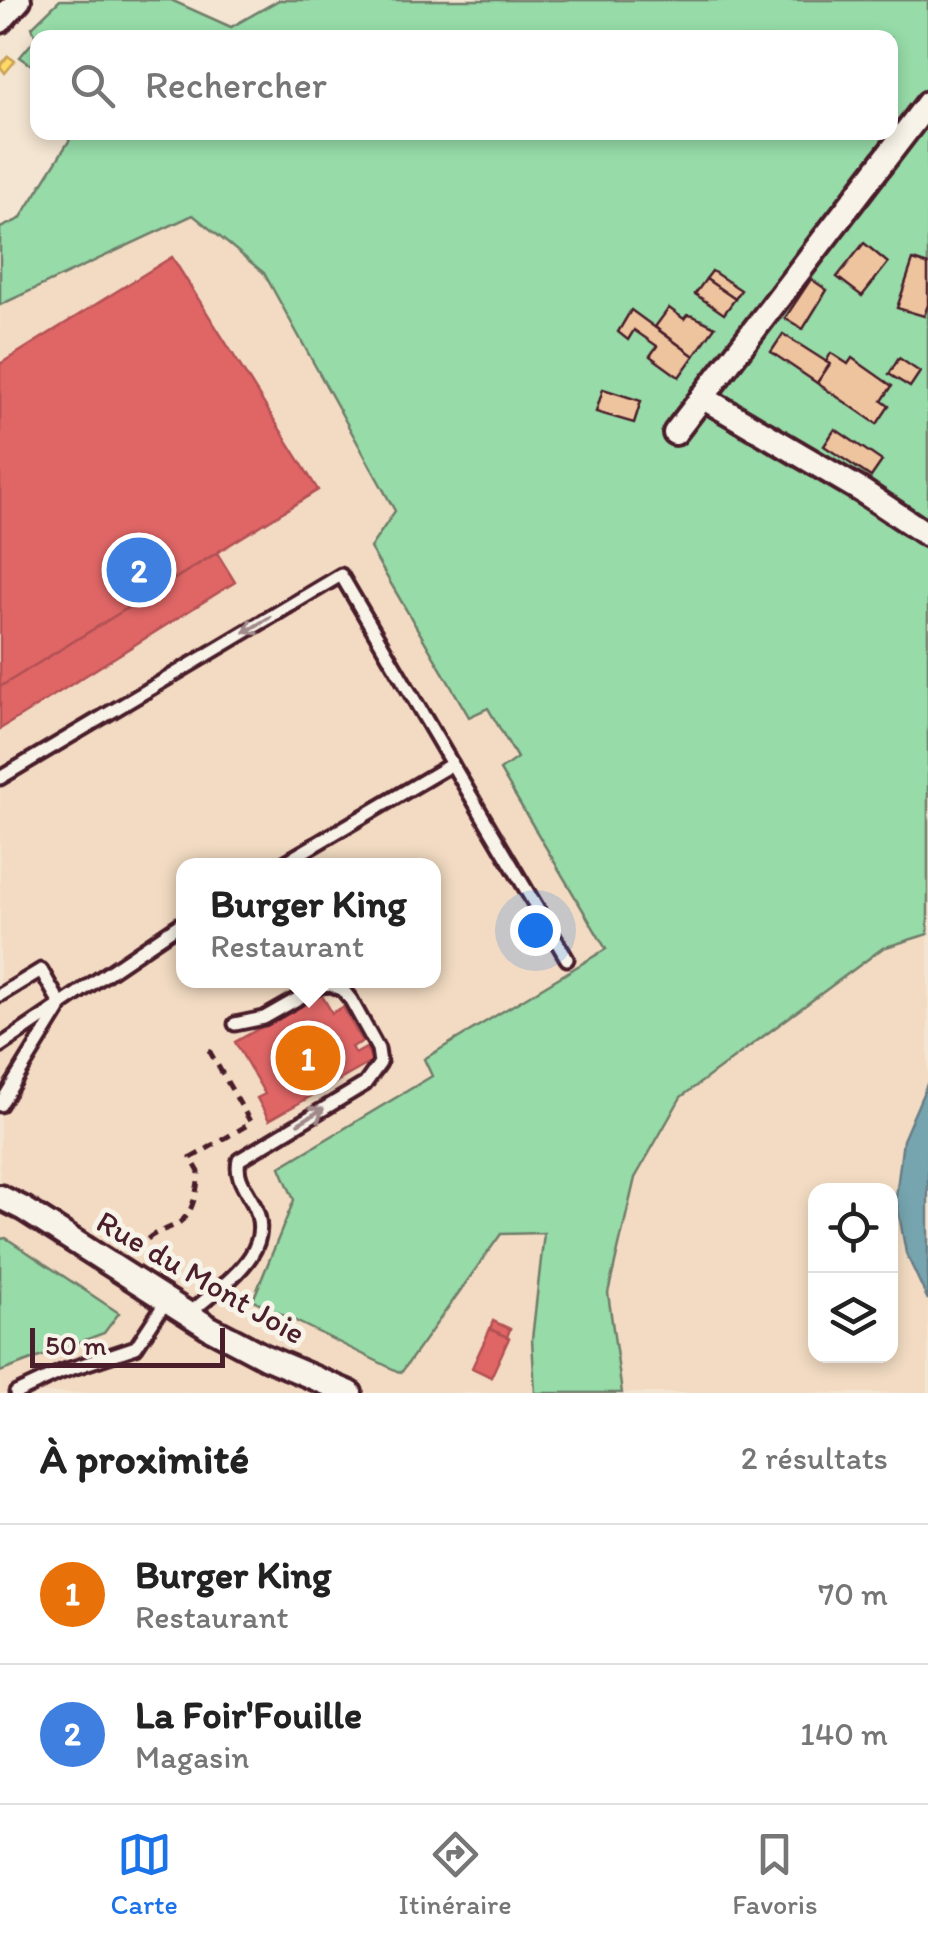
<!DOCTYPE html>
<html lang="fr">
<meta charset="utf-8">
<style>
:root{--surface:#fff;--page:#f2f2f2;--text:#222;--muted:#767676;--line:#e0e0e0;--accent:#1a73e8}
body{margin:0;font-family:Itim,sans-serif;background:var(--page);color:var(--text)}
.controls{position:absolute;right:30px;bottom:30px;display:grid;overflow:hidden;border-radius:20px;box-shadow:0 5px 15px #0003}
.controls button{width:90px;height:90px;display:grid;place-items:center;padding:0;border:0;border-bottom:2px solid var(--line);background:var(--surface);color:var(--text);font:50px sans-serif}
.scale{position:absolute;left:30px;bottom:25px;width:195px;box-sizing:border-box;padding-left:10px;border:5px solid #4a1f2b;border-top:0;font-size:28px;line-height:35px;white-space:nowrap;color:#4a1f2b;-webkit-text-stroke:8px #f7f3e8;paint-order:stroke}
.you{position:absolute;left:535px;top:930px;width:35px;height:35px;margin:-25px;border:8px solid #fff;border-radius:50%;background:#1a73e8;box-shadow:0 0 0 15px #1a73e833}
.badge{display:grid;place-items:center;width:65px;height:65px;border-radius:50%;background:var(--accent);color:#fff;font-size:32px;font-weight:700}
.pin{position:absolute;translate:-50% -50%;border:5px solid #fff;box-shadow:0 2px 10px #0006}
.popup{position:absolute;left:176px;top:858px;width:265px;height:130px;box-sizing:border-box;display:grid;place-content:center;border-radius:20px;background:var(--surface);filter:drop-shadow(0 2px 8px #0005);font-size:32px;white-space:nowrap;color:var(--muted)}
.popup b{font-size:38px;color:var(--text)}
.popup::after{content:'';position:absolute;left:50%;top:100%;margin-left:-20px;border:20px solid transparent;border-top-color:var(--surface)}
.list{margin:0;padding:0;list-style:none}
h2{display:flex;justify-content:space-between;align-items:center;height:130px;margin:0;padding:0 40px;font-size:42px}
h2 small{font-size:32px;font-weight:400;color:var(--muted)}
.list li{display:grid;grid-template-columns:65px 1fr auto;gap:30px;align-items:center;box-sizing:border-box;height:140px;padding:0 40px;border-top:2px solid var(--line)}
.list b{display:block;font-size:38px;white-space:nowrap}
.list p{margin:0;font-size:32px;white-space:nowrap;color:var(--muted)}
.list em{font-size:32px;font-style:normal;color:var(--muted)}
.icon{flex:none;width:55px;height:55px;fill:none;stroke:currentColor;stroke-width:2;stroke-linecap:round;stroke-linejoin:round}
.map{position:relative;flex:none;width:928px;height:1393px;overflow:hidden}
.search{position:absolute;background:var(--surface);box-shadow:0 5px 15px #0003;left:30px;right:30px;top:30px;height:110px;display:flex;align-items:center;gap:25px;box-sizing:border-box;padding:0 35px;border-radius:20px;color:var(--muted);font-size:38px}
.sheet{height:410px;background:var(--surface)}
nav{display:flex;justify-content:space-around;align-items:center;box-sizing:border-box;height:140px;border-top:2px solid var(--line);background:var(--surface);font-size:28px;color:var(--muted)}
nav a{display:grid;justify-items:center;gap:5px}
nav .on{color:var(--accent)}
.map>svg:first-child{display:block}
</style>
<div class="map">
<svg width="928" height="1393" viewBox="0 0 928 1393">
<rect width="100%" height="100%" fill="#f4e5d2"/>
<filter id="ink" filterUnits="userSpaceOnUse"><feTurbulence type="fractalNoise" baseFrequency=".01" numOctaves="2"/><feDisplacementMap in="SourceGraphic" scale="20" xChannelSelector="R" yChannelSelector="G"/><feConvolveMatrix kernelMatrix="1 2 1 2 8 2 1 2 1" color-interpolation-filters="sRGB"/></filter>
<g filter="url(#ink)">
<g fill="#f2dbc2" fill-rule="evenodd">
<path d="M193 215 264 273 396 511 469 717 488 707 518 759 500 771 606 950 424 1059 432 1075 280 1167 294 1200 253 1300 401 1373 501 1233H545L532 1339 535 1393H0V1372L52 1352 118 1313 6 1238 0 1239V305ZM183 866H433V980H183Z"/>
<path d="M928 934V1393H622L608 1293 635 1178 681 1097 883 948ZM816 1190H890V1356H816Z"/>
</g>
<g fill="#96dba8" stroke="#707d6a" stroke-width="2.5">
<polygon points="60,0 171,0 231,27 279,0 928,0 928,934 883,948 681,1097 635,1178 608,1293 622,1393 535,1393 532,1339 544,1233 501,1234 401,1373 253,1300 294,1200 280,1167 432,1076 424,1059 606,949 500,770 517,758 488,708 469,717 370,548 395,511 264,273 193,215 0,305 0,228 20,219 74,133 890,132 890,38 38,38 37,69 20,57 36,38 32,27"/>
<polygon points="6,1238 119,1313 104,1333 0,1372 0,1239"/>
</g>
<polygon fill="#ffd966" stroke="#c9a154" stroke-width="2.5" points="8,56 15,61 5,73 0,66"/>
<g fill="#e06666" stroke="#b35154" stroke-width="2.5">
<polygon points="172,257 318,490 0,687 0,364"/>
<polygon points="217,553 235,582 0,729 0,687"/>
<polygon points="321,994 332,1013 343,1007 362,1042 351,1047 355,1054 366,1048 373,1061 269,1120 257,1098 265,1094 235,1042"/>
<polygon points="493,1321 510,1329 507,1337 490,1329"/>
<polygon points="490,1329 509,1338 491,1377 472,1368"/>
</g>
<polygon fill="#76a5af" stroke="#697d87" stroke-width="2.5" points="928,1082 928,1300 906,1253 896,1197 903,1140"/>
<g fill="#eec49e" stroke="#4a1f2b" stroke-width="2.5">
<polygon points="864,243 888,263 862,296 837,277"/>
<polygon points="913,260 928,265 928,305 924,316 897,308"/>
<polygon points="712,271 741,290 735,299 706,279"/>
<polygon points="706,279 735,299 724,314 695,294"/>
<polygon points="811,279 827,290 803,329 785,318"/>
<polygon points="669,308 684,319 687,315 693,316 715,327 694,356 655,327"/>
<polygon points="631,310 694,356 679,377 650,356 657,346 634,330 628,340 618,332"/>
<polygon points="783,334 830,364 817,383 771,352"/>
<polygon points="831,353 848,364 852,358 892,386 882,401 889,406 877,424 817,383 830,364 826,362"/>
<polygon points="899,358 920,372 910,387 889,374"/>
<polygon points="603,389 641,401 634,423 596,412"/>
<polygon points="835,429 882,461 871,477 824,446"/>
</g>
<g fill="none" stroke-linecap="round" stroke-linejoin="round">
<defs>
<g id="lane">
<polyline points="0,778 341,575 452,764"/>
<polyline points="279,866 452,764 567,959"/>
<polyline points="0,995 41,970 61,1005"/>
<polyline points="0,1046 183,922"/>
<polyline points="0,1105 59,1009"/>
<path d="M189 1314C220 1285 280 1253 253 1203 245 1188 235 1176 239 1160L365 1084 380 1063 378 1049 351 1000 343 990 332 985 320 986 264 1018 235 1024"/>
<polyline points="16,1393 61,1372 136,1347 167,1300"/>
</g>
<g id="street">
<polyline points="0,21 19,0"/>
<polyline points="702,397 862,491 928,535"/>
<polyline points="675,433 928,103"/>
<polyline points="0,1197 24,1209 210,1328 265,1357 350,1393"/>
</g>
</defs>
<use href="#lane" stroke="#4a1f2b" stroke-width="19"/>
<use href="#street" stroke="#4a1f2b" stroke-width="30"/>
<path stroke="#4a1f2b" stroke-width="5" stroke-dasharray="10 8" stroke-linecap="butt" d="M136 1253C159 1213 192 1248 199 1172L191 1158 251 1123 206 1045"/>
<use href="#lane" stroke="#f7f3e8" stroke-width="11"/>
<use href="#street" stroke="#f7f3e8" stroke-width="22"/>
</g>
<defs><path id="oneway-shaft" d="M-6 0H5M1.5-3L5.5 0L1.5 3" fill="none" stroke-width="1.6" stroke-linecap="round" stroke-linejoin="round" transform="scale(2.5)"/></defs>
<g stroke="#a0898a">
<use href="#oneway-shaft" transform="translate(257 625) rotate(149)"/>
<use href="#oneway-shaft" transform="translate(311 1116) rotate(-31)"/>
</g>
</g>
<g text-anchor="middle" stroke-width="10" stroke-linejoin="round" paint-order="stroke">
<g font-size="32" fill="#4a1f2b" stroke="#f7f3e8">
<text transform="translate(201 1277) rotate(30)" y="11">Rue du Mont Joie</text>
</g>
</g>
</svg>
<div class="controls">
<button><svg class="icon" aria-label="locate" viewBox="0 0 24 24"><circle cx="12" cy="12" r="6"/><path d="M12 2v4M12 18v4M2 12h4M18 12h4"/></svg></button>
<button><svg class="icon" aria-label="layers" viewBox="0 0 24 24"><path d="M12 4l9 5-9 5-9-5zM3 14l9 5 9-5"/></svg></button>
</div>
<div class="scale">50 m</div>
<div class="you"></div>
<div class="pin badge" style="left:308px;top:1058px;background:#e8710a">1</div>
<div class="popup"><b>Burger King</b>Restaurant</div>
<div class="pin badge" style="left:139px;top:570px;background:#3f7fe0">2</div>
<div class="search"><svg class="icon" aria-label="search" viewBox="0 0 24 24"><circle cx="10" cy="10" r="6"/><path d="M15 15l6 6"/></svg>Rechercher</div>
</div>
<section class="sheet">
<h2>À proximité<small>2 résultats</small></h2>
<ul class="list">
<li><span class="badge" style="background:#e8710a">1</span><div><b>Burger King</b><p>Restaurant</p></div><em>70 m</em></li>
<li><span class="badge" style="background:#3f7fe0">2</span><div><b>La Foir'Fouille</b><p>Magasin</p></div><em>140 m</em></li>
</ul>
</section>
<nav>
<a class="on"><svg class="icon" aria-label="map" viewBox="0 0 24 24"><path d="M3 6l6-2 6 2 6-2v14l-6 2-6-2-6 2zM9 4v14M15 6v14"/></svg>Carte</a>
<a><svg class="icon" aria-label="directions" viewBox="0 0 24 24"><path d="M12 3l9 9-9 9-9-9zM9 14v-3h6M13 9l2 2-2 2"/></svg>Itinéraire</a>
<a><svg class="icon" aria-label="saved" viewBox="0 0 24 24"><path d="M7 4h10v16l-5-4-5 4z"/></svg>Favoris</a>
</nav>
